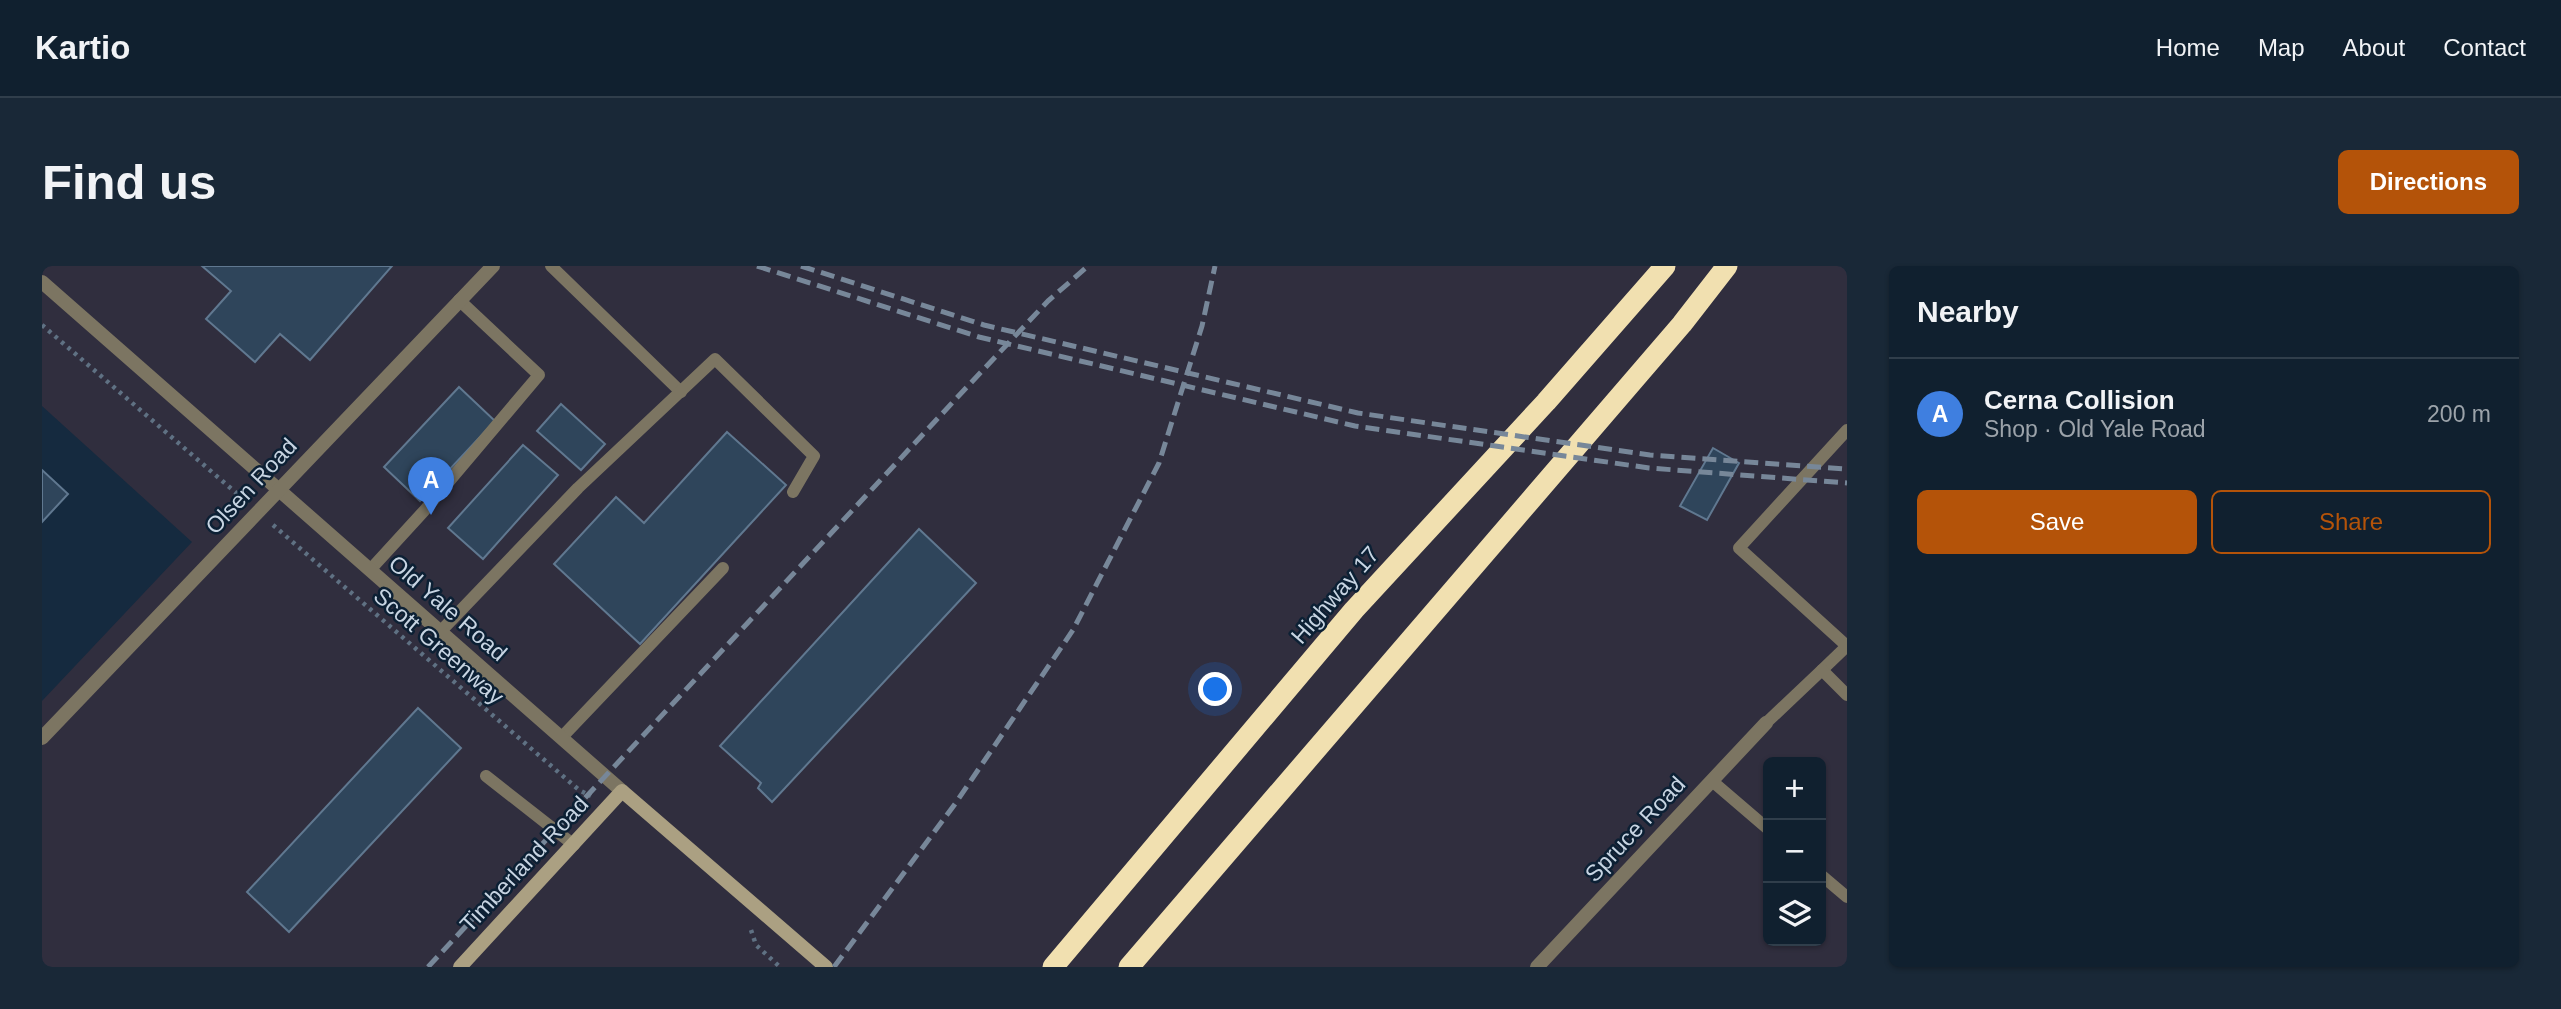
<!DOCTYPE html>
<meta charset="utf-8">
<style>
:root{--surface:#10202f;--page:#192837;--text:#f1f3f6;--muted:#9ca3aa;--line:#303e4b;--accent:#b45309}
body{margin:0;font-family:Arial,sans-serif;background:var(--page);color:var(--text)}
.controls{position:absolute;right:21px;bottom:21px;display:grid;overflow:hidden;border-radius:10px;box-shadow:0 2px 5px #0004}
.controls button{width:63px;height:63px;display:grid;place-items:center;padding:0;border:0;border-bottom:2px solid var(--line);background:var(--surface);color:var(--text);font:35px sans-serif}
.you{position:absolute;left:1174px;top:424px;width:24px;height:24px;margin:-18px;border:5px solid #fff;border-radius:50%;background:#1a73e8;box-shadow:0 0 0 10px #1a73e833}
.badge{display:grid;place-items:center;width:46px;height:46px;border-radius:50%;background:var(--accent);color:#fff;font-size:23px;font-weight:700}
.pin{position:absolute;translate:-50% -58px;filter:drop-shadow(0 2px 4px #0008)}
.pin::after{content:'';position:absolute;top:37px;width:24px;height:21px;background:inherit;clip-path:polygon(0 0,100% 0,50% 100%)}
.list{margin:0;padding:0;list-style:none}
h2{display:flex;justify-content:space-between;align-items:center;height:91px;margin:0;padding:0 28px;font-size:30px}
h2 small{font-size:23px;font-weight:400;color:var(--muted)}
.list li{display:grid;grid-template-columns:46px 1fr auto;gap:21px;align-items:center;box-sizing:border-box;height:112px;padding:0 28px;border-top:2px solid var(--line)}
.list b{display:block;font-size:26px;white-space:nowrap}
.list p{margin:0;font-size:23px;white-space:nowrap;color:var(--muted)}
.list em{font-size:23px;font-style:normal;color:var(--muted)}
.actions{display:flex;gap:14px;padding:21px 28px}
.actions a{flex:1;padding:16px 0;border:2px solid var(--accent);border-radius:10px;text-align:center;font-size:24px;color:var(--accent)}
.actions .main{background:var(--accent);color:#fff}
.icon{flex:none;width:38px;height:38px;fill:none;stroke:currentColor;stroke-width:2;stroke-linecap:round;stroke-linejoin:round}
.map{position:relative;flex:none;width:1805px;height:701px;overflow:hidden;border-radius:10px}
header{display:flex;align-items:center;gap:42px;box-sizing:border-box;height:98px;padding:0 35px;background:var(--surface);border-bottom:2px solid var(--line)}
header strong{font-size:33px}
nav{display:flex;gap:38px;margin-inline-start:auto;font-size:24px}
.intro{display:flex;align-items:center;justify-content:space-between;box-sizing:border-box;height:168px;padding:0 42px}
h1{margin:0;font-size:49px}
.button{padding:18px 32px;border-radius:10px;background:var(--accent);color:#fff;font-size:24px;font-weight:700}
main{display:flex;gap:42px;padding:0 42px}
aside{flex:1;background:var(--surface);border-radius:10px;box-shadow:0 2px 5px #0004}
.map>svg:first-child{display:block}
</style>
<header>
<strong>Kartio</strong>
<nav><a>Home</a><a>Map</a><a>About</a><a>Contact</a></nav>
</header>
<div class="intro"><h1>Find us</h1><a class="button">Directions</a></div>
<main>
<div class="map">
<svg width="1805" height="701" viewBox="0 0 1805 701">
<rect width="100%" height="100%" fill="#152a3f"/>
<path fill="#302e3e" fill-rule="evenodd" d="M0 0H1805V701H0V435L150 276 0 140ZM1726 496H1779V675H1726Z"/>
<g fill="#2f455b" stroke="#607890" stroke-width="2">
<polygon points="160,0 350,0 268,94 238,68 213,96 164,53 189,25"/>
<polygon points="417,121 453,155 378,235 342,201"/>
<polygon points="519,138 563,178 539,204 495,165"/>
<polygon points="685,166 744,219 598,378 512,298 574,231 602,257"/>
<polygon points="481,179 516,209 441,293 406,262"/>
<polygon points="1671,182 1697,197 1665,254 1638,240"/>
<polygon points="0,204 26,228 0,256"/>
<polygon points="877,263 934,317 730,536 716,522 719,517 678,480"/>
<polygon points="376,442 419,482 247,666 205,626"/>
</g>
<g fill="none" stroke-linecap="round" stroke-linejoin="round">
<g stroke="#5f7183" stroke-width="4.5" stroke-dasharray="3.5 5" stroke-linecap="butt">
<polyline points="0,59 200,232"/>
<polyline points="231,259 537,524 549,530"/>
<polyline points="709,664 714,679 738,701"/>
</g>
<g stroke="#7c7562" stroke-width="12">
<polyline points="509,0 639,126"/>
<polyline points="328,304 382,245 497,109 417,34"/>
<polyline points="398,366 536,222 673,93 772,190 751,226"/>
<polyline points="1780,404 1805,380 1697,282 1805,164"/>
<polyline points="1724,457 1780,404 1805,429"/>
<polyline points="520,471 681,302"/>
<polyline points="444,510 532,579"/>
<polyline points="1670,515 1726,563"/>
<polyline points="1779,609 1805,631"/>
</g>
<g stroke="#7c7562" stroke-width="14">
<polyline points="0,16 580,525"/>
<polyline points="0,472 451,0"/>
<polyline points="1495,701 1724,457"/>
</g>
<polyline stroke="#aba082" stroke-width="14" points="418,701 580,525 784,701"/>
<g stroke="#f1e0b0" stroke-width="21">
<polyline points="1011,701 1312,344 1504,136 1623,0"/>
<polyline points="1087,701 1640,58 1685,0"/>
</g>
<g stroke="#778799" stroke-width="5" stroke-dasharray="14 7" stroke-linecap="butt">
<polyline points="715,0 937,71 1313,160 1607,202 1805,217"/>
<polyline points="759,0 942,59 1316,147 1608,189 1805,203"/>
<polyline points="386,701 924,122 1006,35 1046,0"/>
<polyline points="792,701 913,538 1031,364 1117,197 1160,60 1173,0"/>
</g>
</g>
<g text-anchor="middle" stroke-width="5" stroke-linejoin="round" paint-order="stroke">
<g font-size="23" fill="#c7d4e2" stroke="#0c2034">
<text transform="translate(209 220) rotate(-47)" y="8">Olsen Road</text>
<text transform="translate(1293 329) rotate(-49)" y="8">Highway 17</text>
<text transform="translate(406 342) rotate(41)" y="8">Old Yale Road</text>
<text transform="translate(397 380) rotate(41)" y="8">Scott Greenway</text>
<text transform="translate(1593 563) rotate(-47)" y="8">Spruce Road</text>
<text transform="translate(482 598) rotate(-47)" y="8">Timberland Road</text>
</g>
</g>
</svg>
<div class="controls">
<button>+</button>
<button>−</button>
<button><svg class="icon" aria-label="layers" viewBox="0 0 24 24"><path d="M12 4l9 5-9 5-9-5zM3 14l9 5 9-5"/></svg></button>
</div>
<div class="you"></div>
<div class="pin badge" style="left:389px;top:249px;background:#3f7fe0">A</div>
</div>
<aside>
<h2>Nearby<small></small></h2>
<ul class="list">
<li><span class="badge" style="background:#3f7fe0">A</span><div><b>Cerna Collision</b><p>Shop · Old Yale Road</p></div><em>200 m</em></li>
</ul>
<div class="actions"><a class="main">Save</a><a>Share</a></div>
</aside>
</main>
